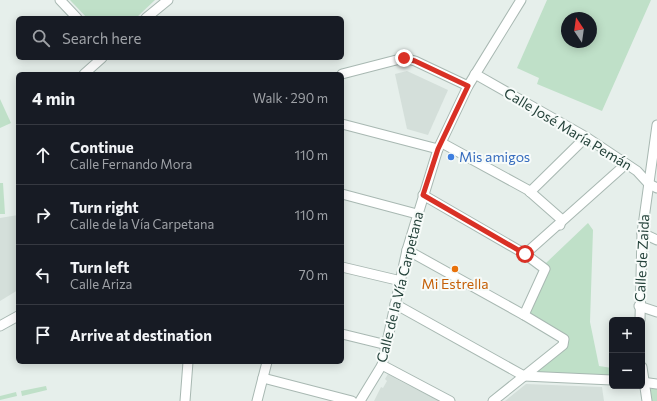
<!DOCTYPE html>
<meta charset="utf-8">
<style>
:root{--surface:#171b24;--page:#242831;--text:#f1f3f6;--muted:#9ea1a6;--line:#363941}
body{margin:0;font-family:Commissioner,sans-serif;background:var(--page);color:var(--text)}
.controls{position:absolute;right:12px;bottom:12px;display:grid;overflow:hidden;border-radius:6px;box-shadow:0 2px 10px #0003}
.controls button{width:36px;height:36px;display:grid;place-items:center;padding:0;border:0;border-bottom:1px solid var(--line);background:var(--surface);color:var(--text);font:20px sans-serif}
.compass{position:absolute;left:561px;top:12px;width:36px;height:36px;border-radius:50%;background:var(--surface);box-shadow:0 2px 10px #0003;rotate:347deg}
.stop{position:absolute;width:12px;height:12px;margin:-9px;border:3px solid #d93025;border-radius:50%;background:#fff}
.stop.end{background:#d93025;border-color:#fff;box-shadow:0 1px 4px #0008}
.list{margin:0;padding:0;list-style:none}
h2{display:flex;justify-content:space-between;align-items:center;height:52px;margin:0;padding:0 16px;font-size:17px}
h2 small{font-size:13px;font-weight:400;color:var(--muted)}
.list li{display:grid;grid-template-columns:26px 1fr auto;gap:12px;align-items:center;box-sizing:border-box;height:60px;padding:0 16px;border-top:1px solid var(--line)}
.list b{display:block;font-size:15px;white-space:nowrap}
.list p{margin:0;font-size:13px;white-space:nowrap;color:var(--muted)}
.list em{font-size:13px;font-style:normal;color:var(--muted)}
.icon{flex:none;width:22px;height:22px;fill:none;stroke:currentColor;stroke-width:2;stroke-linecap:round;stroke-linejoin:round}
.map{position:relative;flex:none;width:657px;height:401px;overflow:hidden}
.search{position:absolute;background:var(--surface);box-shadow:0 2px 10px #0003;left:16px;top:16px;width:328px;height:44px;display:flex;align-items:center;gap:10px;box-sizing:border-box;padding:0 14px;border-radius:6px;color:var(--muted);font-size:15px}
.panel{position:absolute;background:var(--surface);box-shadow:0 2px 10px #0003;left:16px;top:72px;width:328px;height:292px;border-radius:6px}
.map>svg:first-child{display:block}
</style>
<div class="map">
<svg width="657" height="401" viewBox="0 0 657 401">
<rect width="100%" height="100%" fill="#e6efeb"/>
<g fill="#d4dfda">
<polygon points="407,71 448,90 428,135 407,129 395,74"/>
<polygon points="18,215 18,290 0,301 0,218"/>
<polygon points="388,374 400,381 440,401 374,401 381,387 383,388 387,381 385,379"/>
<polygon points="526,384 602,387 604,401 505,401"/>
</g>
<g fill="#bfe0c8" fill-rule="evenodd">
<polygon points="70,0 155,0 136,18 87,18"/>
<path d="M547 0H651L602 111 537 84 539 78 517 68ZM567 18H591V42H567Z"/>
<polygon points="0,99 11,123 0,128"/>
<polygon points="0,183 3,183 5,214 0,214"/>
<polygon points="588,223 593,230 590,322 599,366 612,368 612,380 524,376 564,339 524,315 546,263"/>
<polygon points="46,386 47,390 22,396 21,391"/>
<polygon points="652,388 657,388 657,401 651,401 650,390"/>
<polygon points="16,392 17,396 0,400 0,396"/>
</g>
<g fill="none" stroke-linecap="round" stroke-linejoin="round">
<defs>
<g id="minor">
<polyline points="60,0 77,18"/>
<polyline points="146,18 168,0"/>
<polyline points="84,74 102,58"/>
<polyline points="342,74 404,58 415,61 468,86"/>
<polyline points="475,74 586,137 637,171 649,184 657,188"/>
<polyline points="342,124 438,149"/>
<polyline points="442,143 528,190 561,219 560,225"/>
<polyline points="530,192 586,137"/>
<polyline points="342,194 417,214"/>
<polyline points="423,195 525,254 545,269 524,315"/>
<polyline points="642,233 657,240"/>
<polyline points="407,250 524,315 564,339 563,345 493,401"/>
<polyline points="525,254 626,164"/>
<polyline points="342,267 401,281"/>
<polyline points="395,304 524,376 612,380"/>
<polyline points="639,306 657,312"/>
<polyline points="640,320 642,233 657,125"/>
<polyline points="0,326 18,316"/>
<polyline points="342,334 387,345"/>
<polyline points="382,365 450,401"/>
<polyline points="642,367 647,401"/>
<polyline points="263,378 352,401"/>
<polyline points="642,382 657,384"/>
<polyline points="185,401 188,362"/>
<polyline points="257,401 267,362"/>
<polyline points="360,401 382,365 407,250 438,149 468,86 521,0"/>
</g>
</defs>
<use href="#minor" stroke="#a8b8b2" stroke-width="11"/>
<use href="#minor" stroke="#fff" stroke-width="9"/>
</g>
<g fill="none" stroke-linecap="round" stroke-linejoin="round">
<polyline stroke="#d93025" stroke-width="5" points="404,58 415,61 468,86 438,149 423,195 525,254"/>
</g>
<circle fill="#3f7fe0" stroke="#f7fbf9" stroke-width="1.5" cx="451" cy="157" r="4"/>
<circle fill="#e8710a" stroke="#f7fbf9" stroke-width="1.5" cx="455" cy="269" r="4"/>
<g text-anchor="middle" stroke-width="4" stroke-linejoin="round" paint-order="stroke">
<g font-size="14" fill="#24423a" stroke="#f7fbf9">
<text transform="translate(568 129) rotate(31)" y="5">Calle José María Pemán</text>
<text transform="translate(642 258) rotate(-87)" y="5">Calle de Zaida</text>
<text transform="translate(400 287) rotate(-76)" y="5">Calle de la Vía Carpetana</text>
</g>
<g font-size="14" fill="#366cbe" stroke="#f7fbf9" text-anchor="start">
<text x="459" y="162">Mis amigos</text>
</g>
<g font-size="14" fill="#c56008" stroke="#f7fbf9">
<text x="455" y="289">Mi Estrella</text>
</g>
</g>
</svg>
<div class="controls">
<button>+</button>
<button>−</button>
</div>
<svg class="compass" viewBox="-18 -18 36 36"><path d="M0-13l5 13h-10z" fill="#e53935"/><path d="M0 13l5-13h-10z" fill="#9ea1a6"/></svg>
<div class="stop" style="left:525px;top:254px"></div>
<div class="stop end" style="left:404px;top:58px"></div>
<div class="search"><svg class="icon" aria-label="search" viewBox="0 0 24 24"><circle cx="10" cy="10" r="6"/><path d="M15 15l6 6"/></svg>Search here</div>
<section class="panel">
<h2>4 min<small>Walk · 290 m</small></h2>
<ul class="list">
<li><svg class="icon" aria-label="ahead" viewBox="0 0 24 24"><path d="M12 20V5M6 11l6-6 6 6"/></svg><div><b>Continue</b><p>Calle Fernando Mora</p></div><em>110 m</em></li>
<li><svg class="icon" aria-label="right" viewBox="0 0 24 24"><path d="M7 20v-9h11M14 6l5 5-5 5"/></svg><div><b>Turn right</b><p>Calle de la Vía Carpetana</p></div><em>110 m</em></li>
<li><svg class="icon" aria-label="left" viewBox="0 0 24 24"><path d="M17 20v-9H6M10 6l-5 5 5 5"/></svg><div><b>Turn left</b><p>Calle Ariza</p></div><em>70 m</em></li>
<li><svg class="icon" aria-label="arrive" viewBox="0 0 24 24"><path d="M6 21V4h12l-3 4 3 4H6"/></svg><div><b>Arrive at destination</b></div></li>
</ul>
</section>
</div>
